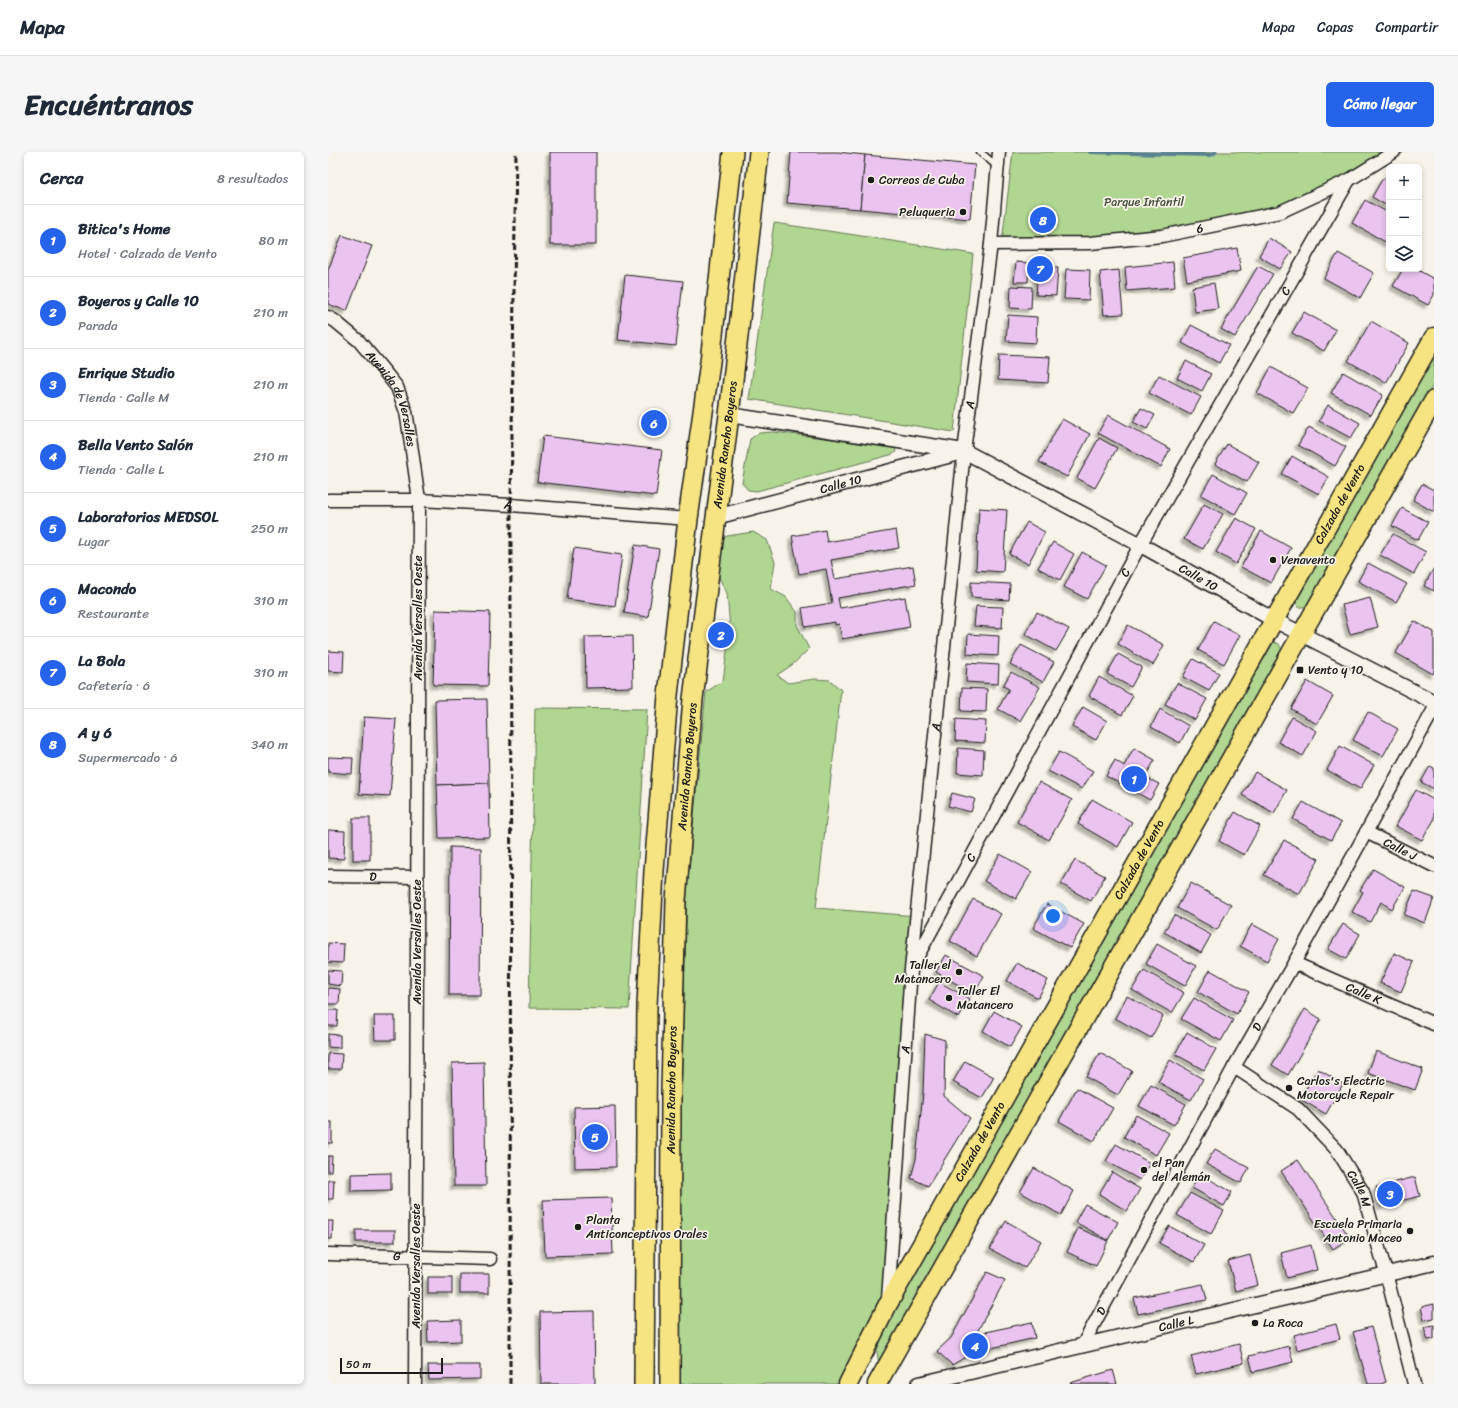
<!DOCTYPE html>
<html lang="es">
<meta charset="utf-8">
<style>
:root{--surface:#fff;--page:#f6f6f7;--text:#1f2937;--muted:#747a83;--line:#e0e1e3;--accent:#2563eb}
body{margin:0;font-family:Sriracha,sans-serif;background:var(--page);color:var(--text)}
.controls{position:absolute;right:12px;top:12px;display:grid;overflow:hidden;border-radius:6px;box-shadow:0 2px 6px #0003}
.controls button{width:36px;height:36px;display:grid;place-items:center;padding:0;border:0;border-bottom:1px solid var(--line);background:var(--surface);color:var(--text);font:20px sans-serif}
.scale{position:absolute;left:12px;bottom:10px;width:103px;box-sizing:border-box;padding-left:4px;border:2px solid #1c1c1c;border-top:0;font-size:11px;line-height:14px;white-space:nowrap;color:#1c1c1c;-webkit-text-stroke:3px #f7f3e8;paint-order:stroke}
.you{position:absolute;left:725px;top:764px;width:14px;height:14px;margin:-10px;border:3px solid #fff;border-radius:50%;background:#1a73e8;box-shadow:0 0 0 6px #1a73e833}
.badge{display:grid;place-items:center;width:26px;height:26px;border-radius:50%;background:var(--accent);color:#fff;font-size:13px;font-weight:700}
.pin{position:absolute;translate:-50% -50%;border:2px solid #fff;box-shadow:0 1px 4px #0006}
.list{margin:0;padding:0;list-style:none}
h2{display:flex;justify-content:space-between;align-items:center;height:52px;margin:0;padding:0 16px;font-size:17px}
h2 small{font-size:13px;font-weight:400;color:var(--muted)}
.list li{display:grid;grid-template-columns:26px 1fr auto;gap:12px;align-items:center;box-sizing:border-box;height:72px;padding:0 16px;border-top:1px solid var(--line)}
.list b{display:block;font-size:15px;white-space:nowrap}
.list p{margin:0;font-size:13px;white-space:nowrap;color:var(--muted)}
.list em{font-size:13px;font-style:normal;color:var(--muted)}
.icon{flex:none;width:22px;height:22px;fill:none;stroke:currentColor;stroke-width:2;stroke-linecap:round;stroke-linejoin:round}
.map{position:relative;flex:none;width:1106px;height:1232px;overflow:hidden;border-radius:6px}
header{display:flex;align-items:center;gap:24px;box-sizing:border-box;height:56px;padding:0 20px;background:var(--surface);border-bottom:1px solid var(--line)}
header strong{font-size:19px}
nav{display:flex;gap:22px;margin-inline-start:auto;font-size:14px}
.intro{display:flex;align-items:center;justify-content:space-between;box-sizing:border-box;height:96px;padding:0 24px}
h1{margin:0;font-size:28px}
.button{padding:10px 18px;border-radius:6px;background:var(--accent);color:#fff;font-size:14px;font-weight:700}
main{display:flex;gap:24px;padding:0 24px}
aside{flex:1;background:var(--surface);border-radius:6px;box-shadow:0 2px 6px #0003}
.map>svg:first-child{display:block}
</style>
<header>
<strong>Mapa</strong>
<nav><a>Mapa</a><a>Capas</a><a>Compartir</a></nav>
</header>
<div class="intro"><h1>Encuéntranos</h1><a class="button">Cómo llegar</a></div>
<main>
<aside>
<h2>Cerca<small>8 resultados</small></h2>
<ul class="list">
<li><span class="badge">1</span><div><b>Bitica's Home</b><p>Hotel · Calzada de Vento</p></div><em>80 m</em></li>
<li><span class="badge">2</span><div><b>Boyeros y Calle 10</b><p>Parada</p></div><em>210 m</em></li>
<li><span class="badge">3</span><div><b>Enrique Studio</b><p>Tienda · Calle M</p></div><em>210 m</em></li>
<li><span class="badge">4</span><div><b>Bella Vento Salón</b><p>Tienda · Calle L</p></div><em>210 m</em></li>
<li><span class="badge">5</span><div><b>Laboratorios MEDSOL</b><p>Lugar</p></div><em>250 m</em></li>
<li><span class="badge">6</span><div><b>Macondo</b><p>Restaurante</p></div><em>310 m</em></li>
<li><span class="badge">7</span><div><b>La Bola</b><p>Cafetería · 6</p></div><em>310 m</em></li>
<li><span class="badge">8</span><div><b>A y 6</b><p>Supermercado · 6</p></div><em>340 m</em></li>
</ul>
</aside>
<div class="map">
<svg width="1106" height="1232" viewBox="0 0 1106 1232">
<defs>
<filter id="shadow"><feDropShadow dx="-3.5" dy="3.5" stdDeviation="1" flood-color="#0004"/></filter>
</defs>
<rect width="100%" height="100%" fill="#f7f3e8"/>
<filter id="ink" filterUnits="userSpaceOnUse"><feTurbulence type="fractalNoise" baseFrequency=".025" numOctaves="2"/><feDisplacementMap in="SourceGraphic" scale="8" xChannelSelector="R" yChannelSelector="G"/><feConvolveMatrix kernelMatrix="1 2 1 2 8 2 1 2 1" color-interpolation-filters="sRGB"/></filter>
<g filter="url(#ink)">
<g fill="#b0d691" stroke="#667956">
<polygon points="685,0 1076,0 1018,38 895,76 732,98 673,98"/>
<polygon points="446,71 527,83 645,102 626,280 421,247"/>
<polygon points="1106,197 1106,231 979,455 970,455 967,447"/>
<polygon points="445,280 564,294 568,298 567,301 562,303 429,339 420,338 414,331 422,287 431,281"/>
<polygon points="425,380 439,388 447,410 443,437 458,445 469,460 469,473 481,497 464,513 449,523 460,531 486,527 502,528 513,538 488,756 588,764 560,1152 520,1232 345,1232 359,736 378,540 395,529 402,477 399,441 390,424 393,388 399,384"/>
<polygon points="945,490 951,492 954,498 551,1215 549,1198 552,1184 940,493"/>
<polygon points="207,556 319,557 301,857 201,856"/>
</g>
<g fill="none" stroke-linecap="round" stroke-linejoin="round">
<polyline stroke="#588192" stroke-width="4" points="762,0 882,3 888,0"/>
</g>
<g fill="#eac4ee" stroke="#1c1c1c" filter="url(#shadow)">
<rect x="222" y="0" width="46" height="93"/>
<polygon points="463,0 510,0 537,3 532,57 459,51"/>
<polygon points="537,3 647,13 642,67 532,57"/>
<polygon points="1055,26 1061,29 1061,55 1044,45"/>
<polygon points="1037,48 1061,61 1061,92 1024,71"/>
<polygon points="14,83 44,94 19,159 0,152 0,118"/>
<polygon points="941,86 964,100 952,117 931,104"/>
<polygon points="909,96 913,119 859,129 855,106"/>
<polygon points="1010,101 1046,121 1032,146 996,126"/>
<polygon points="688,110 701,111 700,130 686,130"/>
<polygon points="845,110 847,135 799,139 797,115"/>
<polygon points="930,114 945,122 907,185 893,177"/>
<polygon points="710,115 730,116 728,144 708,143"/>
<polygon points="738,117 762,118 761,148 736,147"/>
<polygon points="1075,117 1088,117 1106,127 1106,143 1100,153 1065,134"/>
<polygon points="791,118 795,162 776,163 772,120"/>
<polygon points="297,123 355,129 348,194 290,188"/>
<polygon points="886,131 890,157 867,160 864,135"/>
<polygon points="683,134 704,135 703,157 682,156"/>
<polygon points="976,160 1008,178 996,199 964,181"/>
<polygon points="680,163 709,165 708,191 678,189"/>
<polygon points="1043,169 1081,191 1058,231 1020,209"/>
<polygon points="863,173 901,193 891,211 854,191"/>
<polygon points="671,203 722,205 720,231 670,228"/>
<polygon points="858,209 883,222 874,239 849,226"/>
<polygon points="943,215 980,236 965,261 929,241"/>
<polygon points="1015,220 1055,243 1043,263 1003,241"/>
<polygon points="831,223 873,245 863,263 821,241"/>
<polygon points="1000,253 1032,271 1023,286 991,269"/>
<polygon points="813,256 827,263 819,277 805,270"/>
<polygon points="780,263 842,297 833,315 770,281"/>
<polygon points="734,267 762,282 739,325 711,310"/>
<polygon points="981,275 1018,295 1007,314 970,293"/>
<polygon points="215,284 334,298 328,344 209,330"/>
<polygon points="771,286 789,296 767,336 749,326"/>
<polygon points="899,292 931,310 919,330 887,312"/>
<polygon points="964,304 1001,325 991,342 954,322"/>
<polygon points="885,322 919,341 907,362 873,343"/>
<polygon points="1094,332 1106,338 1106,360 1085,348"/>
<polygon points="876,352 895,362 875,397 856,387"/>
<polygon points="651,356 679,358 675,420 648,418"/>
<polygon points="1074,356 1100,370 1090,388 1064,374"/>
<polygon points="908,366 928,377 908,412 888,400"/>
<polygon points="699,370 717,380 700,412 681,402"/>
<polygon points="497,378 499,390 568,378 571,396 503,408 507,427 585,414 588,432 510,446 512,456 577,445 582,475 514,487 511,472 507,473 507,470 477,475 474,456 504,451 498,417 471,422 464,384"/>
<polygon points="933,379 963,396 943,431 913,415"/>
<polygon points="1065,382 1098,400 1086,422 1052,403"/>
<polygon points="725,390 746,402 732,428 710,416"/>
<polygon points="307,393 331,397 320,465 296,461"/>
<polygon points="246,396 294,403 287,454 239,447"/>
<polygon points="754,400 778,413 759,447 736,435"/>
<polygon points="1040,411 1079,432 1068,450 1030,429"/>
<polygon points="1106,416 1106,439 1096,434"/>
<polygon points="643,430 682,432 681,448 643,445"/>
<polygon points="1042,446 1050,475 1022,482 1014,453"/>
<polygon points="648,454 675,455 674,476 646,474"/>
<polygon points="107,458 162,460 160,534 105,533"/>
<polygon points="709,460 741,477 728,499 697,482"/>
<polygon points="886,469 912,483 896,512 870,498"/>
<polygon points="1086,469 1106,480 1106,520 1105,522 1068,501"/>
<polygon points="800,473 836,493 825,513 790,492"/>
<polygon points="640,482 671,484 670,504 639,502"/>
<polygon points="304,484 305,535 258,536 257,485"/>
<polygon points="693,493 726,510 715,530 682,512"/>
<polygon points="0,499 16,500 15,520 0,519"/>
<polygon points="790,502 814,515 803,535 779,522"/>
<polygon points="865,507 891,521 881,539 855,525"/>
<polygon points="639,511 671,513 670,532 638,530"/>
<polygon points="683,520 712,535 692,569 670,557 681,537 675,534"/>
<polygon points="771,525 805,544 794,563 761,544"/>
<polygon points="979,529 1005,544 989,572 963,557"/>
<polygon points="849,531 879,547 867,568 837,552"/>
<polygon points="634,536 659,537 658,560 633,559"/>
<polygon points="159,547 161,631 109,633 107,548"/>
<polygon points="755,555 779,569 768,588 744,575"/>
<polygon points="832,557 861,574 852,591 823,575"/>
<polygon points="1040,560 1070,577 1055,604 1025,588"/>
<polygon points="36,565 68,567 62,644 31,642"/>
<polygon points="964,565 989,579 975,604 950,590"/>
<polygon points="628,567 658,569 657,591 627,589"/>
<polygon points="1012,594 1046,613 1032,637 999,618"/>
<polygon points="630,596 656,598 655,623 629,621"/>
<polygon points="806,596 827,608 817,625 831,632 822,648 778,624 787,608 796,614"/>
<polygon points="731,600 765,619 754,637 720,619"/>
<polygon points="0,605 25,606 24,622 0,620"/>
<polygon points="1102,614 1106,616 1106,637 1093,630"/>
<polygon points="927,620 959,638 946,661 914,643"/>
<polygon points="711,630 744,648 721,688 689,670"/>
<polygon points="161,631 162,685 111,686 109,633"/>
<polygon points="1088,638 1106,648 1106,668 1094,688 1068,674"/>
<polygon points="624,641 647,647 643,660 620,654"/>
<polygon points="764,647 804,670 790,695 750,672"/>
<polygon points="975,650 1013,671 1003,688 965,667"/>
<polygon points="907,660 932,674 916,703 891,689"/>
<rect x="25" y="666" width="17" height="42"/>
<polygon points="0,678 17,679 16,707 0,706"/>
<polygon points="956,688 991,707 971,742 936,723"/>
<polygon points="122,695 153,696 152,843 121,843"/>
<polygon points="672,702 704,720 688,747 656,729"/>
<polygon points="747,708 777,724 763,749 733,732"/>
<polygon points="1045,717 1077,735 1064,757 1053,750 1042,770 1024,760 1035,740 1032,738"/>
<polygon points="863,731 903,753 889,778 849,756"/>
<polygon points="1086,739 1106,746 1097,771 1076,763"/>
<polygon points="645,747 673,762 649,804 622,789"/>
<polygon points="719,752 756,772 742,796 705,776"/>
<polygon points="846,763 883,783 873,801 836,780"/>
<polygon points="924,772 951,787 939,809 912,794"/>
<polygon points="1015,772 1032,782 1018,807 1000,797"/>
<polygon points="0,791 16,792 15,811 0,810"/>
<polygon points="829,792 868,814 857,834 818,812"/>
<polygon points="1066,801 1086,810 1073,840 1052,831"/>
<polygon points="618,803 656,824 646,842 608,820"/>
<polygon points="689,811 720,828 710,846 679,829"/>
<polygon points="0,818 14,819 13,834 0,832"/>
<polygon points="816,818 856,841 844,861 804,838"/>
<polygon points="882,818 921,840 909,862 870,840"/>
<polygon points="611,830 642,847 631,866 601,848"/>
<polygon points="0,836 12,837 11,852 0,852"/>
<polygon points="799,844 835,864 823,886 787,866"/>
<polygon points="866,846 905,868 893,889 853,867"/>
<polygon points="977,857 993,867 960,923 944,913"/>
<polygon points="0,858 10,858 9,874 0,874"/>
<polygon points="666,859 694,875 682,895 655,879"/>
<polygon points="46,864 67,864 67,888 47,888"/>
<polygon points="859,880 888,897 876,918 847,902"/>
<polygon points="0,882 12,883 12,896 0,895"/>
<polygon points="597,882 617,888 616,944 642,966 600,1034 583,1026 588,1007 595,941"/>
<polygon points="1048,899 1095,917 1087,938 1040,921"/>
<polygon points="0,901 14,902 13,917 0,917"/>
<polygon points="772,901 804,919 790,943 758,925"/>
<polygon points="842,908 875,927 863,948 830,930"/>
<polygon points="637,909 666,925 654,946 625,930"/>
<polygon points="156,910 158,1034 126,1034 124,911"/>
<polygon points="990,917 1015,932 998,962 972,947"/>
<polygon points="823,933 858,952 846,973 811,954"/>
<polygon points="749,936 785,956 766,989 731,969"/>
<polygon points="287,954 288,1015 247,1016 246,955"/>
<polygon points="808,963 841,981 828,1003 796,985"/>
<rect x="0" y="970" width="4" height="21"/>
<polygon points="788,992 822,1011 812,1028 778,1009"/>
<polygon points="887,997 921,1016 913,1031 878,1012"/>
<polygon points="0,1004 4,1004 3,1020 0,1020"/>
<polygon points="970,1008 1022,1086 1005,1097 953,1019"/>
<polygon points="706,1016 746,1039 733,1063 692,1040"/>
<polygon points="784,1020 812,1037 799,1059 771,1042"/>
<polygon points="63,1021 63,1038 23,1039 23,1022"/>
<polygon points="872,1022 904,1040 896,1054 864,1036"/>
<polygon points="1087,1025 1092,1044 1053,1054 1048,1035"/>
<polygon points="0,1028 6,1028 5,1047 0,1047"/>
<polygon points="862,1041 896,1059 883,1082 849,1063"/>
<polygon points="283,1046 285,1102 217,1104 215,1048"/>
<polygon points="757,1052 790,1070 780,1088 747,1070"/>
<polygon points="0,1069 5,1069 4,1087 0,1087"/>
<polygon points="678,1069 713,1089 697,1116 662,1097"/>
<polygon points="841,1074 876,1093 866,1110 831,1091"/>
<polygon points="750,1076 780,1089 768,1114 739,1100"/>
<rect x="28" y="1078" width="39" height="12"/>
<polygon points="983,1093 989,1118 959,1126 953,1101"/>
<polygon points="922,1103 930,1133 908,1139 900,1109"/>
<polygon points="659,1120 677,1128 648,1182 704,1170 707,1186 646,1200 624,1213 609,1199 623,1186"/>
<rect x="132" y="1122" width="29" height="19"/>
<rect x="100" y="1125" width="24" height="17"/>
<polygon points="875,1132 879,1148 810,1162 806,1146"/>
<polygon points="1106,1152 1106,1166 1096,1168 1093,1155"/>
<polygon points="266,1159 267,1232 213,1232 212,1160"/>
<polygon points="133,1168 133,1189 100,1190 99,1169"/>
<polygon points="1008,1172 1012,1187 969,1198 966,1183"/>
<polygon points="1106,1173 1106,1187 1100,1188 1096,1175"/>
<polygon points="1043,1175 1058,1230 1053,1232 1040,1232 1025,1180"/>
<polygon points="911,1192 916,1211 868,1222 863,1204"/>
<polygon points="961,1194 965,1210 925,1220 921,1204"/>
<polygon points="100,1213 152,1213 152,1227 101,1228"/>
<polygon points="785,1218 789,1232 742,1232 742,1231"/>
</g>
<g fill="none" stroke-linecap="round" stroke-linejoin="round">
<defs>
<polyline id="service" points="652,0 670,15"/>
<g id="minor">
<path id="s1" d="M663 92 762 91 834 84 952 60 1021 28 1066 0"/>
<path id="s2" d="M0 165 7 169 31 189 52 214 69 235 78 260 81 278 91 348 87 1232"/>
<path id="s3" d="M0 348H91L183 353 360 367"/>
<path id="s4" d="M1038 680 1106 714"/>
<path id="s5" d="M0 724 89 725"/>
<path id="s6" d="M586 811 811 395 1021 28"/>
<path id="s7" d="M966 811 1106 872"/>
<path id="s8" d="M906 915 970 957 1009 998 1035 1040 1058 1121 1086 1232"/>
<path id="s9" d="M0 1102 162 1107"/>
<path id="s10" d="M560 1147 583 818 636 299 663 92 671 0"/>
<path id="s11" d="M754 1194 906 915 966 811 1106 557"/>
</g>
<g id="tertiary">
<path id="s12" d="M401 263 636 299 813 393 946 468 1106 550"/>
<path id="s13" d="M388 365 631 301"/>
<path id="s14" d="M591 1232 1106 1111"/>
</g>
<g id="primary">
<path id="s15" d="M520 1232 560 1152 1106 185"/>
<polyline points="549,1232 1106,248"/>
</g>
<g id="trunk">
<polyline points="316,1232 319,853 326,719 340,543 360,367 382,210 405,0"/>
<path id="s16" d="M342 1232 343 937 348 748 365 547 401 263 431 0"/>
</g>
</defs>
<use href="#service" stroke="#1c1c1c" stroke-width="9"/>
<use href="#minor" stroke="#1c1c1c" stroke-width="15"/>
<use href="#tertiary" stroke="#1c1c1c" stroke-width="17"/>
<use href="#primary" stroke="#1c1c1c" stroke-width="21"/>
<use href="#trunk" stroke="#1c1c1c" stroke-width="22"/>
<use href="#service" stroke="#f7f3e8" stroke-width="6"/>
<use href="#minor" stroke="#f7f3e8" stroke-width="12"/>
<use href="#tertiary" stroke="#f7f3e8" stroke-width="14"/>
<use href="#primary" stroke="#f6e381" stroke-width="18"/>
<use href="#trunk" stroke="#f6e381" stroke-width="19"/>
<polyline stroke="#1c1c1c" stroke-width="3" stroke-dasharray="6 3" stroke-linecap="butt" points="182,1232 183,353 188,0"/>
</g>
</g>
<g fill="#1c1c1c" stroke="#f7f3e8" stroke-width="1.5">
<circle cx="543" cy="28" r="4"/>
<circle cx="635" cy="60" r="4"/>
<circle cx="945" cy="408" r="4"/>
<rect x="968" y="514" width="8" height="8" rx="2"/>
<circle cx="631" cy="820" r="4"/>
<circle cx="621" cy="846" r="4"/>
<circle cx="961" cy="936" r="4"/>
<circle cx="816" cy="1018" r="4"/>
<circle cx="250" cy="1075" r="4"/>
<circle cx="1082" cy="1079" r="4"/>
<circle cx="927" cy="1171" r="4"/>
</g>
<g text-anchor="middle" stroke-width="3.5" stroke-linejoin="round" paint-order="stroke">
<g font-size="12" fill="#1c1c1c" stroke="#f7f3e8" text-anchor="start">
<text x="551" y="32">Correos de Cuba</text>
<text x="627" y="64" text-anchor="end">Peluqueria</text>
<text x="953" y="412">Venavento</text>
<text x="980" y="522">Vento y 10</text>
<text x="623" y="817" text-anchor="end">Taller el<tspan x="623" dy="14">Matancero</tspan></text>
<text x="629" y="843">Taller El<tspan x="629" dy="14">Matancero</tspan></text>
<text x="969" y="933">Carlos's Electric<tspan x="969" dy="14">Motorcycle Repair</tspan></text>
<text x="824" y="1015">el Pan<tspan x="824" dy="14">del Alemán</tspan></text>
<text x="258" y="1072">Planta<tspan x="258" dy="14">Anticonceptivos Orales</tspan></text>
<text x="1074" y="1076" text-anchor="end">Escuela Primaria<tspan x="1074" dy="14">Antonio Maceo</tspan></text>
<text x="935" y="1175">La Roca</text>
</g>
<g font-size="12" fill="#48543f" stroke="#f7f3e8">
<text x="816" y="54">Parque Infantil</text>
</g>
<g font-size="12" fill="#1c1c1c" stroke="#f7f3e8">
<text dy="4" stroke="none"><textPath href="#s1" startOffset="210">6</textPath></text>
<text dy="4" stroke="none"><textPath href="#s6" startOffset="768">C</textPath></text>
<text dy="4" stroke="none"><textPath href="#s2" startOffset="107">Avenida de Versalles</textPath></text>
<text dy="4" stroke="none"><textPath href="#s10" startOffset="898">A</textPath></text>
<text dy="4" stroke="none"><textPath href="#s16" startOffset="942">Avenida Rancho Boyeros</textPath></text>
<text dy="4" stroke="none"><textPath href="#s13" startOffset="129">Calle 10</textPath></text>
<text dy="4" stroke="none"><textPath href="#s3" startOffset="180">A</textPath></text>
<text dy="4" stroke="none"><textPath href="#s15" startOffset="1008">Calzada de Vento</textPath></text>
<text dy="4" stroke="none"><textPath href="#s6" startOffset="444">C</textPath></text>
<text dy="4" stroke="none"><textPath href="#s12" startOffset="504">Calle 10</textPath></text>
<text transform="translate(90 466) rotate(-90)" y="4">Avenida Versalles Oeste</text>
<text dy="4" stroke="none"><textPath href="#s10" startOffset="574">A</textPath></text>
<text dy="4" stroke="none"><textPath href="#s16" startOffset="618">Avenida Rancho Boyeros</textPath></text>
<text dy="4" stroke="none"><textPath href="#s4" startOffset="38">Calle J</textPath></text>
<text dy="4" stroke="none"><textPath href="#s6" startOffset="120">C</textPath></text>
<text dy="4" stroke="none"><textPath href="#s15" startOffset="600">Calzada de Vento</textPath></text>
<text dy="4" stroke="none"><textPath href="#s5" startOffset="45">D</textPath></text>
<text transform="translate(89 790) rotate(-90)" y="4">Avenida Versalles Oeste</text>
<text dy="4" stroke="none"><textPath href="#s7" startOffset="76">Calle K</textPath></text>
<text dy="4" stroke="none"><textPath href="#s11" startOffset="364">D</textPath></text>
<text dy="4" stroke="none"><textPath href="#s10" startOffset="250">A</textPath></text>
<text dy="4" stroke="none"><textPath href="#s16" startOffset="294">Avenida Rancho Boyeros</textPath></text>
<text dy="4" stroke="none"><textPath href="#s15" startOffset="276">Calzada de Vento</textPath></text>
<text dy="4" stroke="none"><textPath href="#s8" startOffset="178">Calle M</textPath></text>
<text dy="4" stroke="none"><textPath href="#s9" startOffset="69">G</textPath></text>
<text transform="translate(88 1114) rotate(-90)" y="4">Avenida Versalles Oeste</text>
<text dy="4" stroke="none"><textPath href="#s11" startOffset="40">D</textPath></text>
<text dy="4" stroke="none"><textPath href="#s14" startOffset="264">Calle L</textPath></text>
</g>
</g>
</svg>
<div class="controls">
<button>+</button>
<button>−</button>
<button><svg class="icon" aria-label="layers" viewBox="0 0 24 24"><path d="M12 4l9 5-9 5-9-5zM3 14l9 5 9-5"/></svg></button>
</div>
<div class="scale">50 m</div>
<div class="you"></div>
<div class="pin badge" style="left:806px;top:627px">1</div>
<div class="pin badge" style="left:393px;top:483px">2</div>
<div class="pin badge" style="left:1062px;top:1042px">3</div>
<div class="pin badge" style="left:647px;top:1194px">4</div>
<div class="pin badge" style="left:267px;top:985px">5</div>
<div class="pin badge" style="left:326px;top:271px">6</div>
<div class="pin badge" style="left:712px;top:117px">7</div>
<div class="pin badge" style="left:715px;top:68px">8</div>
</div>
</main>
